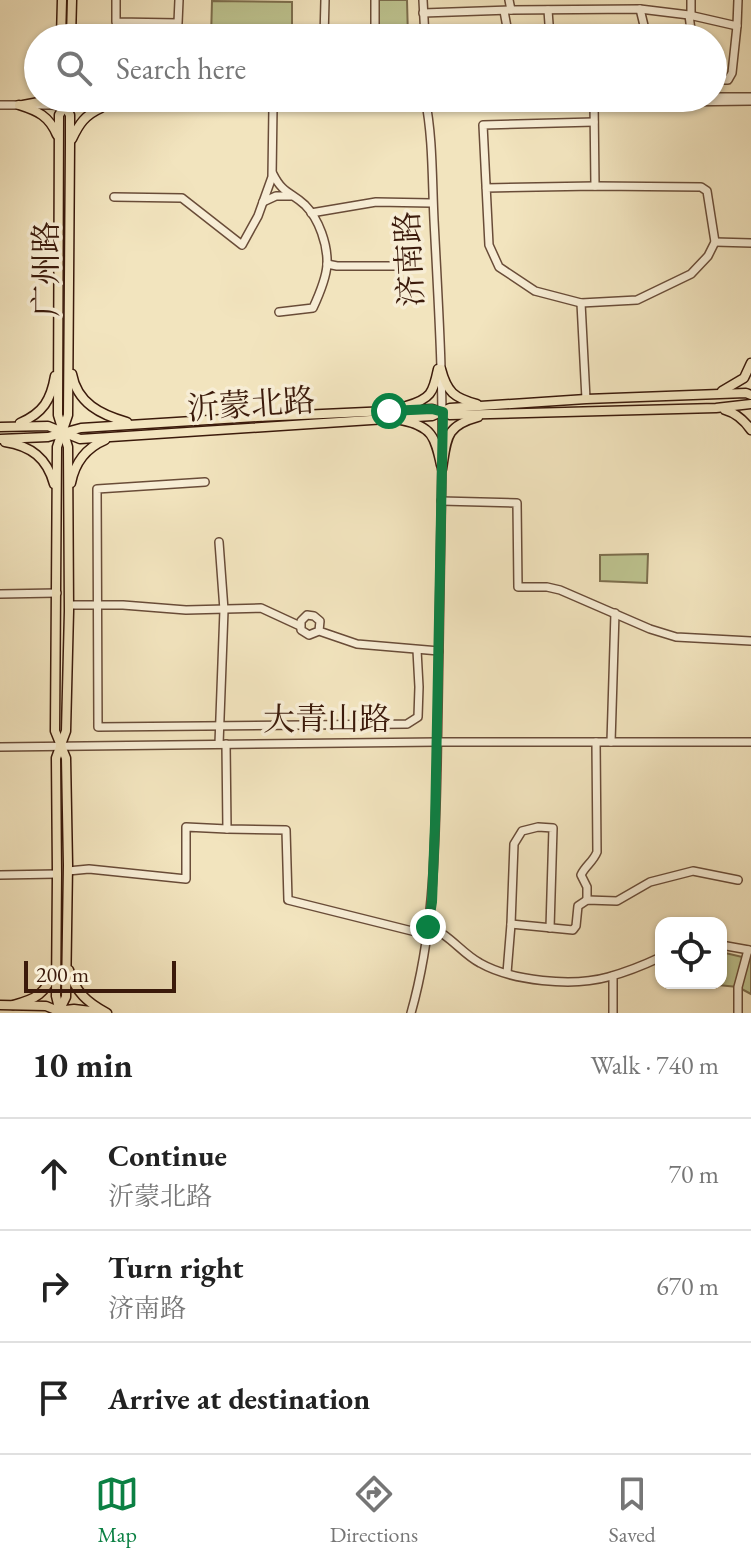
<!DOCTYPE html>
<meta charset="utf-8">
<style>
:root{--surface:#fff;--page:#f2f2f2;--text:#222;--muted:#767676;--line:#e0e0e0;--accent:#0b8043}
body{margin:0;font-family:"EB Garamond","Noto Serif SC",serif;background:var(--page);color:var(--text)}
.controls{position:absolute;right:24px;bottom:24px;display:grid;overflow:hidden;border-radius:16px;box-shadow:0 2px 6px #0004}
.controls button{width:72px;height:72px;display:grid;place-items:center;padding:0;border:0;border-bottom:2px solid var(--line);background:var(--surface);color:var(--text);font:40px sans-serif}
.scale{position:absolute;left:24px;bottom:20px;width:152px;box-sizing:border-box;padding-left:8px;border:4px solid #3b1a0b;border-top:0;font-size:22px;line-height:28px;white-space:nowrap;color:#3b1a0b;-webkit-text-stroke:6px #f7edd5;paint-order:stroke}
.stop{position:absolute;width:24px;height:24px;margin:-18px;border:6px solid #0b8043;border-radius:50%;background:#fff}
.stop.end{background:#0b8043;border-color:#fff;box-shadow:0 2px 8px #0008}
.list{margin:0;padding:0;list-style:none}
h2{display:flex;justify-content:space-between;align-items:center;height:104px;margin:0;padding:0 32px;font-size:34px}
h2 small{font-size:26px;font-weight:400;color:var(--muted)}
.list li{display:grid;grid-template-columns:52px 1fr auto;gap:24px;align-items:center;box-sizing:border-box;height:112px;padding:0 32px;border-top:2px solid var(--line)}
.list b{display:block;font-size:30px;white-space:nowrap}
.list p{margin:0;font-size:26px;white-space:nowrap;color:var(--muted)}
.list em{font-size:26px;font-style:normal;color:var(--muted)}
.icon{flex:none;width:44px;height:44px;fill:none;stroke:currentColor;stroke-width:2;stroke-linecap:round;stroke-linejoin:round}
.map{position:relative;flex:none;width:751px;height:1013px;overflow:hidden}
.search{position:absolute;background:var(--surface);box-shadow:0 2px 6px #0004;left:24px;right:24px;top:24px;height:88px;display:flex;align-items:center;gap:20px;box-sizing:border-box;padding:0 28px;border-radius:44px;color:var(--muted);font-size:30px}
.sheet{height:440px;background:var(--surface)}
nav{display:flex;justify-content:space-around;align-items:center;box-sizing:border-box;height:112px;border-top:2px solid var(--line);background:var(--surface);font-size:22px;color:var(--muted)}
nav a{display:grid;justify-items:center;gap:4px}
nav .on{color:var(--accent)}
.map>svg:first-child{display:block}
</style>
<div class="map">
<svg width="751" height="1013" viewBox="0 0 751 1013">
<rect width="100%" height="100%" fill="#f2e4be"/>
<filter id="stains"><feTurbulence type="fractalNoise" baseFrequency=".0025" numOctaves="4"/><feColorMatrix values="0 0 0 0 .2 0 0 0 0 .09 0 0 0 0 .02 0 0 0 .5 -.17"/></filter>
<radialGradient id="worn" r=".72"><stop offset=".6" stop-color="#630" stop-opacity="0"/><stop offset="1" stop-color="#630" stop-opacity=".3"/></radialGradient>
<g fill="#bdc38f" stroke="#7c6e4d" stroke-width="2">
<polygon points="378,0 407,0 408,38 378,38"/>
<polygon points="212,1 292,2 292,38 211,38"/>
<polygon points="648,554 647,583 600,581 600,555"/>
<polygon points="721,952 751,959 751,994 738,987 697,983 721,983"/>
</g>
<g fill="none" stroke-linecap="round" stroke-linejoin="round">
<defs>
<g id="minor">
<polyline points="116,0 116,22 178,23 179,0"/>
<polyline points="423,0 425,38"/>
<polyline points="509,0 511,10 640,9 689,15 737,26 738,0"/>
<polyline points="640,9 647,38"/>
<polyline points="548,10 550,38"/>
<polyline points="504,11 509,38"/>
<polyline points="423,13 511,10"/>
<polyline points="689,15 692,38"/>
<polyline points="691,16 691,0"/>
<polyline points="324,38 325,0"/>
<polyline points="375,38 375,0"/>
<polyline points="713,80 728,80 732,73 737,26"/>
<polyline points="713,97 751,97"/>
<path d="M425 98C433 137 432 180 434 220 438 298 443 376 442 453"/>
<polyline points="594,102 595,186"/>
<polyline points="0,105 22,105"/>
<polyline points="34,105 52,105 70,107"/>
<polyline points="342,106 421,104"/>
<polyline points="66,107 81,104 410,100 426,104 449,105 751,101"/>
<path d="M273 174C283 194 291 192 305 205 319 219 328 245 327 265 326 279 319 295 313 308L279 312"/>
<polyline points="486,188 595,186 701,187 707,191 715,242 708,256 691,274 637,300 581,303 535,291 499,267 489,245 483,125 594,122"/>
<polyline points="114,197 182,198 242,245 258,216 272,177 273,107"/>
<polyline points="263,202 276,196 291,196"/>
<polyline points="311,213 376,202 431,203"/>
<polyline points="715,242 751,243"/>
<polyline points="327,264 337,266 412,266"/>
<polyline points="581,303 586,399"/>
<polyline points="205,482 97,489 98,727 407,724 418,717 419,687 417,650"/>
<polyline points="441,501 517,503 518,587 547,587 560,590 650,629 676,637 751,641"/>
<polyline points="0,594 57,593"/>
<polyline points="69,605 123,605 186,610 261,608 300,626"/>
<polyline points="319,631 320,621 314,616 307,615 301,621 301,630 309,635 319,631 357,644 439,651"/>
<polyline points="611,742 615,613"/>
<polyline points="219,744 224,610 219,542"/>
<polyline points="226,744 227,829"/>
<polyline points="0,747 438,742 751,742"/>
<polyline points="68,871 89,869 186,879 186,827 227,829 286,830 288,900 428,935"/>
<polyline points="0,875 57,874"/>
<path d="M587 900V887L581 875C585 866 593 862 597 852L596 742"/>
<polyline points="511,924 573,930 576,926 578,906 587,900 617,901 650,882 693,871 738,880"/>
<path d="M428 927C449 933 461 953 480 963 512 981 572 987 608 977 627 972 644 965 661 957"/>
<polyline points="721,945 749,950"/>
<polyline points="507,973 511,924 514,844 522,831 538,827 553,828 550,928"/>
<path d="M411 1013C434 932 435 848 437 765 439 665 440 565 442 465"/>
<polyline points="613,1013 613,976"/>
<polyline points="738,1013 738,987 748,950"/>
</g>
<g id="major">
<polyline points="61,38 62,0"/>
<polyline points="71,38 72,0"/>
<polyline points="89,98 102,104"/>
<path d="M19 105C38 111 49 116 57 135"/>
<polyline points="23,105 39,102 45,98"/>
<path d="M72 139C79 124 85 115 101 108"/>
<path d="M441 369C447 392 454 398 477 404"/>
<path d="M72 374C77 403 101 415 127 422"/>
<polyline points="722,391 744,378 751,363"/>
<path d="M406 406C431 399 433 393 438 369"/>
<path d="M725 410C736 413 744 420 751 430"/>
<path d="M401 420C432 426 435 437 441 465"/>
<path d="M20 423C43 413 51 400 55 376"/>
<polyline points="0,427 48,426 80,439 432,416 450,408 586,399 746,393 751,395"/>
<polyline points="0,439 48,437 81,428 257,417 432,409 450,415 716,408 751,404"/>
<path d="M5 442C31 446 47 458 54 484"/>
<path d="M442 469C447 438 445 426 478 417"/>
<path d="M71 483C75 462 86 448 105 440"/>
<path d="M69 970C75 992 88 1003 107 1013"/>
<polyline points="0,1005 46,1006 63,1013"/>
<path d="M13 1005C36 999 46 994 54 970"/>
<polyline points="57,1011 74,1009 99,1012"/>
<polyline points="60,1012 56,996 57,874 56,758 66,731 69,611 68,447 58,415 59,115 70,98"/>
<polyline points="58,1013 66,997 68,865 66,758 55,731 57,447 68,415 70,143 70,115 60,98"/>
</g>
</defs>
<use href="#minor" stroke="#694c38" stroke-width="10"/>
<use href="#major" stroke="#3b1a0b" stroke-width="11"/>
<use href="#minor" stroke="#f7edd5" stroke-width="7"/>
<use href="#major" stroke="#f2e4be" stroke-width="8"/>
</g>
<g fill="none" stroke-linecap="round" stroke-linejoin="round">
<polyline stroke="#0b8043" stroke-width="10" points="389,411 432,409 443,412 435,824 432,902 428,927"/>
</g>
<g text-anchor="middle" stroke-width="7" stroke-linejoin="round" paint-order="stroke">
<g font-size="32" fill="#3b1a0b" stroke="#f7edd5">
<text transform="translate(409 259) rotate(-93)" y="11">济南路</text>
<text transform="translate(46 269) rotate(-90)" y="11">广州路</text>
<text transform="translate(251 404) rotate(-4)" y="11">沂蒙北路</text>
<text x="327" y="730">大青山路</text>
</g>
</g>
<rect width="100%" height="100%" filter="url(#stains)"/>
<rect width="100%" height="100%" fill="url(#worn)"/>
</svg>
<div class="controls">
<button><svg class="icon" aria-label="locate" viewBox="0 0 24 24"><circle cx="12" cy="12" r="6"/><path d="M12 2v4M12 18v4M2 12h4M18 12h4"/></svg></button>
</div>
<div class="scale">200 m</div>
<div class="stop" style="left:389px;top:411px"></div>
<div class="stop end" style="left:428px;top:927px"></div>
<div class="search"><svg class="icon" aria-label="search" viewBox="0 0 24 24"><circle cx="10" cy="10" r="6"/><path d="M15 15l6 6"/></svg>Search here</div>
</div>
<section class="sheet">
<h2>10 min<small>Walk · 740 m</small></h2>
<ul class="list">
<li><svg class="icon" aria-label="ahead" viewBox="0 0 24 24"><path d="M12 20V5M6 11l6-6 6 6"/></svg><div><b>Continue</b><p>沂蒙北路</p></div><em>70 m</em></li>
<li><svg class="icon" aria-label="right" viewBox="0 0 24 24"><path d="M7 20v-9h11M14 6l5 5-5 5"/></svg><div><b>Turn right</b><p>济南路</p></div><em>670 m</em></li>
<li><svg class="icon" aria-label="arrive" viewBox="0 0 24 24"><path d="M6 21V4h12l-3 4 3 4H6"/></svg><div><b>Arrive at destination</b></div></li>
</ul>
</section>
<nav>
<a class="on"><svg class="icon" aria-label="map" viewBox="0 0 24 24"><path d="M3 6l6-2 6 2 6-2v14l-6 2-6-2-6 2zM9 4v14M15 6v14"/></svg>Map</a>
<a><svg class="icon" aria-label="directions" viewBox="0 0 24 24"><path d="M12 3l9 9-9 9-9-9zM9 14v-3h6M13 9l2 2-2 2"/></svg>Directions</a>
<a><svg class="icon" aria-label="saved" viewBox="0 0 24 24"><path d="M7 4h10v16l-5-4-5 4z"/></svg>Saved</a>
</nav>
